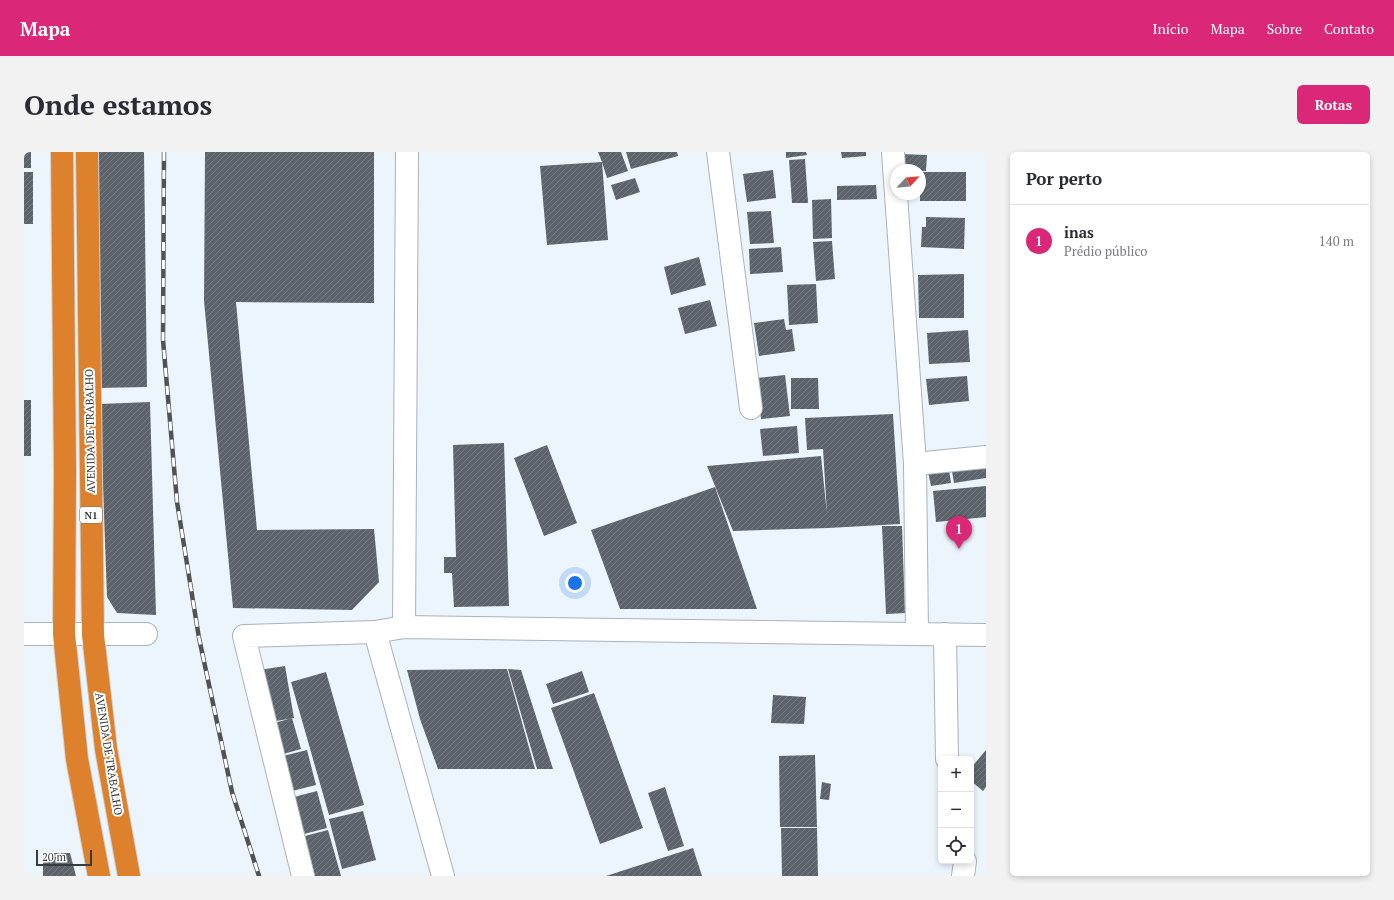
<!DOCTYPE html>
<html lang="pt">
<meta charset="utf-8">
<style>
:root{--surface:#fff;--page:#f2f2f3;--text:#2b2b33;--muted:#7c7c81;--line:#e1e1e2;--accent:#db2777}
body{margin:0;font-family:"PT Serif",serif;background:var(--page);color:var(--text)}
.controls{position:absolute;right:12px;bottom:12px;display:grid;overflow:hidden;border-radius:6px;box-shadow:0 2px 6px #0003}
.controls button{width:36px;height:36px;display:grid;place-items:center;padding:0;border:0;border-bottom:1px solid var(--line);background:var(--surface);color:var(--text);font:20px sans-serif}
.compass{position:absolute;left:866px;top:12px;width:36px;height:36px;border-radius:50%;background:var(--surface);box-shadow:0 2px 6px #0003;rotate:64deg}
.scale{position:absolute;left:12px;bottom:10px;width:56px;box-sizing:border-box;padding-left:4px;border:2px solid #383b3e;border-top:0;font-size:11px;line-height:14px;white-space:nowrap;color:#383b3e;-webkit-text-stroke:3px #fff;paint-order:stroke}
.you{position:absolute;left:551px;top:431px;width:14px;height:14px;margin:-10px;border:3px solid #fff;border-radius:50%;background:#1a73e8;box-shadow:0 0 0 6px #1a73e833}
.badge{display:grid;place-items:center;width:26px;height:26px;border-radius:50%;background:var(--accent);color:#fff;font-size:13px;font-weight:700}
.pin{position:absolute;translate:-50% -33px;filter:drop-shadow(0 1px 2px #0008)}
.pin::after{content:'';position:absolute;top:21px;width:14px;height:12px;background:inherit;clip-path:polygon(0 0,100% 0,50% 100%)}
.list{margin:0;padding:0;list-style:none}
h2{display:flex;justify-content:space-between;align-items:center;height:52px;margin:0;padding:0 16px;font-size:17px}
h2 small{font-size:13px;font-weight:400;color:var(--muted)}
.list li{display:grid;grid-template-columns:26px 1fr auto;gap:12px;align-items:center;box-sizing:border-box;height:72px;padding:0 16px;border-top:1px solid var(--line)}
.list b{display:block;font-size:15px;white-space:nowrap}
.list p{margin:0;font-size:13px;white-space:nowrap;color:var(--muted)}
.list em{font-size:13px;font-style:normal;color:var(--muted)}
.icon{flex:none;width:22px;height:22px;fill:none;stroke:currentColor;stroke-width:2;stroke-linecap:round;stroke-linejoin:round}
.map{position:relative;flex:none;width:962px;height:724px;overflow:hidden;border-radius:6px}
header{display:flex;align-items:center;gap:24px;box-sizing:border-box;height:56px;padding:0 20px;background:var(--accent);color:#fff}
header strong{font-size:19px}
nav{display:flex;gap:22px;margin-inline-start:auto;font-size:14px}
.intro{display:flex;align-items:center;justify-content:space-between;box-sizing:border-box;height:96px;padding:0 24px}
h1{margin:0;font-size:28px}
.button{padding:10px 18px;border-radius:6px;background:var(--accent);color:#fff;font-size:14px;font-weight:700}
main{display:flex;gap:24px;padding:0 24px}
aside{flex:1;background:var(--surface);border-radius:6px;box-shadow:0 2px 6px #0003}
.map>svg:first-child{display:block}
</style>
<header>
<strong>Mapa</strong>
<nav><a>Início</a><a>Mapa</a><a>Sobre</a><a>Contato</a></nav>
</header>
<div class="intro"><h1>Onde estamos</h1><a class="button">Rotas</a></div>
<main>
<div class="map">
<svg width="962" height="724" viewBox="0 0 962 724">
<defs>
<pattern id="building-hatch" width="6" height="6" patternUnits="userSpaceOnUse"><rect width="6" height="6" fill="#5c636a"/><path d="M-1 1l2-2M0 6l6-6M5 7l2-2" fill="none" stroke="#767b81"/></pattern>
</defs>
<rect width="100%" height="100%" fill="#ecf4fc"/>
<g fill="url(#building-hatch)">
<rect x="0" y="0" width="7" height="16"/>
<polygon points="71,0 120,0 123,235 73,236"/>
<polygon points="181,0 350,0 350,151 212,150 233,378 350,377 355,430 328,458 209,456 180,149"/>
<polygon points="574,0 597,0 604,19 583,26 578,10 584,88 523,93 516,14 578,10"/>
<polygon points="602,0 653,0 654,4 607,17"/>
<polygon points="762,0 782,0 783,3 762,6"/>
<polygon points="817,0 842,0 842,4 818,6"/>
<polygon points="876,2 903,3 902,19 896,19 896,18 875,18"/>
<polygon points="781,7 784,51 768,51 765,8"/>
<polygon points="749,18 752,46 723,50 719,22"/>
<rect x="0" y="20" width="9" height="52"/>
<rect x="896" y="20" width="46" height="29"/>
<polygon points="611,26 616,40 592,48 587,33"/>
<polygon points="852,33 853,47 813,48 813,34"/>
<polygon points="807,47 808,86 789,87 788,48"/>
<polygon points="747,59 750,91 726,92 723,60"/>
<polygon points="902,65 941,66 940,97 897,95 898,75 902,75"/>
<polygon points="808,89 811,127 792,129 789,90"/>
<polygon points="757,95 759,120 726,122 725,97"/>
<polygon points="675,105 682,133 647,143 640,115"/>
<polygon points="940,122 940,166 895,166 894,123"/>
<polygon points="792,132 794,171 765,173 763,133"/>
<polygon points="686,148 693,174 661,182 654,156"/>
<polygon points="760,167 762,178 768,177 771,199 735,204 730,171"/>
<polygon points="944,178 946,210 905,212 903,181"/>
<polygon points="761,223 766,264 737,267 733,226"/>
<polygon points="943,224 945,249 905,253 902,227"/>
<polygon points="767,226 794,226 795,257 767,257"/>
<rect x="0" y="248" width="7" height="56"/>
<polygon points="126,250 132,463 93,461 83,445 76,252"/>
<polygon points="869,262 876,372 804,376 709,379 683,314 797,304 803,362 799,297 783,298 781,266"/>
<polygon points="773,274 775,301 739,304 736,277"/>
<polygon points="480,291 485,454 430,455 428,421 420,421 420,405 432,405 429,293"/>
<polygon points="523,293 553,371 520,384 490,306"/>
<polygon points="962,307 962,326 930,331 927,313"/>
<polygon points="924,311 927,331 907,334 903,315"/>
<polygon points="962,334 962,365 912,370 909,339"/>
<polygon points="691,335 733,457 596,457 567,378"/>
<polygon points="858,374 878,374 881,461 862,462"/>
<polygon points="261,514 270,566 246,570 235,518"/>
<polygon points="483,517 511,617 414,617 396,567 383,518"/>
<polygon points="484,517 497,518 529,617 513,617"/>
<polygon points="558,519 565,540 529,552 522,532"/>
<polygon points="302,520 340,653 305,663 267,530"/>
<polygon points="570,541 619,676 576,692 527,556"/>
<polygon points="749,543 782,545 780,572 747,571"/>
<polygon points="268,566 277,597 256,603 247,572"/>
<polygon points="283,598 292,633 268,639 259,604"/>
<polygon points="962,598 962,635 959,639 947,629 947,616"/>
<polygon points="791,603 793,675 756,675 755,604"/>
<polygon points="798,630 807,632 805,648 796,647"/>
<polygon points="641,635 660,694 644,699 624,641"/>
<polygon points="293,639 303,676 280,682 270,645"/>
<polygon points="339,659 352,708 318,717 305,667"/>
<polygon points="757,676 793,676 794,724 758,724"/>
<polygon points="304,678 317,724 291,724 281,684"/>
<polygon points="669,696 678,724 582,724"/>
<polygon points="19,701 46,701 52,724 19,724"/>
</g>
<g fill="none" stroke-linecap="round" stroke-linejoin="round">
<defs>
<g id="minor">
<polyline points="694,0 727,256"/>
<polyline points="869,0 891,312 893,481"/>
<polyline points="891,312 962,305"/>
<polyline points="380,475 383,0"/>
<polyline points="351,480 419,724"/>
<polyline points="0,482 122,482"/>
<polyline points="921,482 923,607"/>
<polyline points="279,724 220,484 351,480 380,475 962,483"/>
<polyline points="939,724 941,709"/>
</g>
<g id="highway">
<polyline points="38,0 41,321 40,482 53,607 75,724"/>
<polyline points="63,0 69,483 82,597 105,724"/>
</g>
</defs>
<use href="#minor" stroke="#aab2ba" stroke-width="24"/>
<use href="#highway" stroke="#cfd0d1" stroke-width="24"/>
<use href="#minor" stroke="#fff" stroke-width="22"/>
<use href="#highway" stroke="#dd812d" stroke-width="22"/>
<defs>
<polyline id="rail" points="140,0 139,188 153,350 175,486 208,640 235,724"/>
</defs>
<use href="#rail" stroke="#4f5256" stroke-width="4.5"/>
<use href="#rail" stroke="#fff" stroke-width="3" stroke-dasharray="9" stroke-linecap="butt"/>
</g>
<g text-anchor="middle" stroke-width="4" stroke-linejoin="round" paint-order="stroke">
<rect fill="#fff" stroke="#747678" stroke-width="1" x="56" y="355" width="22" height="16" rx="3"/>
<g font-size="10" font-weight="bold" fill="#383b3e">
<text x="67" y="367">N1</text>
</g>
<g font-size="11" fill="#383b3e" stroke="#fff">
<text transform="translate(66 279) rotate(-91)" y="4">AVENIDA DE TRABALHO</text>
<text transform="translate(85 602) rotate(81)" y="4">AVENIDA DE TRABALHO</text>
</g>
</g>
</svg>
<div class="controls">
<button>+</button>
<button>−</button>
<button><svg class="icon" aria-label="locate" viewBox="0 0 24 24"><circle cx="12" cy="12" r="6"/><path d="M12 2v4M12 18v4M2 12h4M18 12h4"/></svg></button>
</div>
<svg class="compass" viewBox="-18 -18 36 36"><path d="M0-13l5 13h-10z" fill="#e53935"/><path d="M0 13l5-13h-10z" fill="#7c7c81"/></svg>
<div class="scale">20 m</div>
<div class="you"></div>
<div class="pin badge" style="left:935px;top:397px">1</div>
</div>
<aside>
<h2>Por perto<small></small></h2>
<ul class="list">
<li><span class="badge">1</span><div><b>inas</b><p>Prédio público</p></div><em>140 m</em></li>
</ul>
</aside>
</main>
